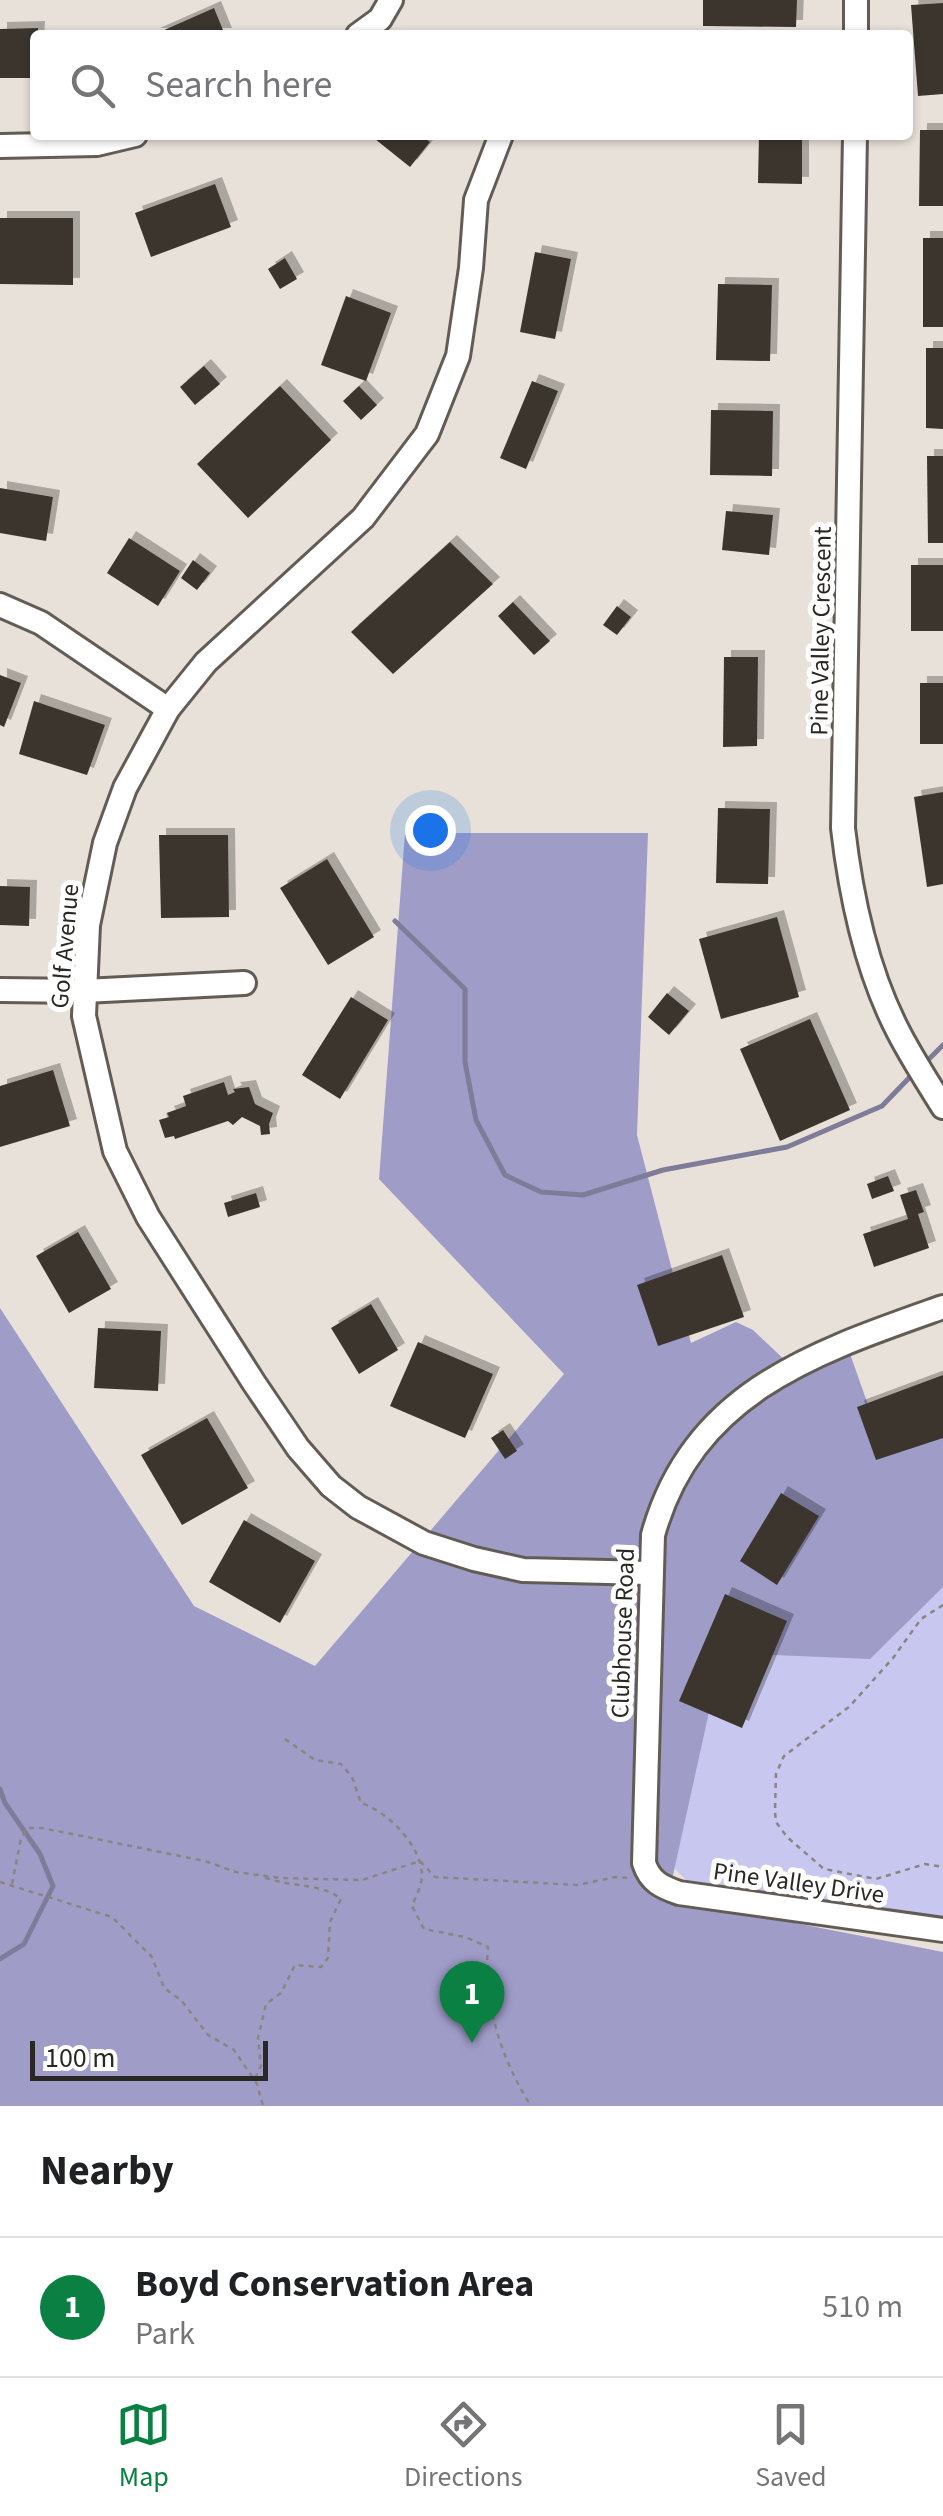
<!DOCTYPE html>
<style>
:root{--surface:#fff;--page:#f2f2f2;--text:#202124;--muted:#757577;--line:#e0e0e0;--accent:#0b8043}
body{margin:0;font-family:"Source Sans 3",sans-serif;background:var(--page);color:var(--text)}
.scale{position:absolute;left:30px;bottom:25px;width:238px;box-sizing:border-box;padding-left:10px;border:5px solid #2a2825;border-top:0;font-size:28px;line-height:35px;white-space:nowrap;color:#2a2825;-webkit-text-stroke:8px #fff;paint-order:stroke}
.you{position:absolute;left:430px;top:830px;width:35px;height:35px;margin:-25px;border:8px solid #fff;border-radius:50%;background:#1a73e8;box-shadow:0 0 0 15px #1a73e833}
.badge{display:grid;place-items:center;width:65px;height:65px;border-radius:50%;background:var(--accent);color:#fff;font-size:32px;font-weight:700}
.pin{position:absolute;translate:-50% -82px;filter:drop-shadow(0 2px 5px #0008)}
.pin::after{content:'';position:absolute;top:52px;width:35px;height:30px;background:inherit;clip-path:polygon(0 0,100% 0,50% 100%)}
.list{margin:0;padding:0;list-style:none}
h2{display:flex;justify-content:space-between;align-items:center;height:130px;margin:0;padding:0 40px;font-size:42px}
h2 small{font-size:32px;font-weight:400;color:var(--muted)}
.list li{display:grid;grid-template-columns:65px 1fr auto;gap:30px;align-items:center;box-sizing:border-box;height:140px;padding:0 40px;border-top:2px solid var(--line)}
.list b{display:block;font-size:38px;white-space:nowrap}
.list p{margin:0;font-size:32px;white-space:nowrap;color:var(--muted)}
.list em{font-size:32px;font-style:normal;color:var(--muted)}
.icon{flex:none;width:55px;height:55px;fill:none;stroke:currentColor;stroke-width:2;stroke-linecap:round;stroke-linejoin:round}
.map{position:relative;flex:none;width:943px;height:2106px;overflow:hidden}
.search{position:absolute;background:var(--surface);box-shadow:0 2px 8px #0004;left:30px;right:30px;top:30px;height:110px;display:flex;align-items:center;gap:25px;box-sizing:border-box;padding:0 35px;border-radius:10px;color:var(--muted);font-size:38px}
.sheet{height:270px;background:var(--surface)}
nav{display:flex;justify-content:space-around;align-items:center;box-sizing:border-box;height:140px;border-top:2px solid var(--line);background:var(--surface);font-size:28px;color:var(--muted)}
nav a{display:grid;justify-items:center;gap:5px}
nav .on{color:var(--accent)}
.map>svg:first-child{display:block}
</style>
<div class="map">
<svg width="943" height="2106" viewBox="0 0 943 2106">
<defs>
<filter id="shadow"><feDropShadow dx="7" dy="-7" stdDeviation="0" flood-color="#0004"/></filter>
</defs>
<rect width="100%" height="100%" fill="#e8e1d9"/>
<polygon fill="#c8c7ef" points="943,1537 943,1938 718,1912 669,1863 686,1679"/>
<polygon fill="#9f9dc8" points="405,833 648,833 637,1135 691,1343 736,1322 753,1330 789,1364 849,1351 872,1416 943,1429 943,1587 870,1659 722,1653 668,1898 943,1952 943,2106 0,2106 0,1308 194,1606 315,1666 564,1374 379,1179"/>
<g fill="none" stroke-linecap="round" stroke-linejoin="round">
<g stroke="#7e7c99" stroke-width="5">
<polyline points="395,921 465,989 465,1062 476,1120 505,1175 541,1192 583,1195 663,1170 787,1147 882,1106 909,1078"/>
<polyline points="929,1059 943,1045"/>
<polyline points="0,1789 5,1803 40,1854 53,1886 24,1944 0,1959"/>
</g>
</g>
<g fill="#3b362f" filter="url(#shadow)">
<polygon points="703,0 797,0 796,27 703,26"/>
<polygon points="943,3 943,94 918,96 911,5"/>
<polygon points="214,8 225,35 153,35"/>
<polygon points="38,28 35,78 0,78 0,29"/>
<polygon points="920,130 943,130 943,206 919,206"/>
<polygon points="370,135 421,135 430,142 410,167"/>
<polygon points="759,135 802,135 802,184 758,183"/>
<polygon points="215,184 231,227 151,257 135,213"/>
<polygon points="0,218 73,218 73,285 0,284"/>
<rect x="923" y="238" width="20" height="89"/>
<polygon points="535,252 571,259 555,339 520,332"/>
<polygon points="285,258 297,279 280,289 268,269"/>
<polygon points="718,284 772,285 770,361 716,360"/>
<polygon points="346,296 391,313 366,381 321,365"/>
<polygon points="926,348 943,348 943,429 926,428"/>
<polygon points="204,366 220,384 195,405 180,387"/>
<polygon points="532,381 558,391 526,469 500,458"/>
<polygon points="280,386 331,440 248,518 197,464"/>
<polygon points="359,386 377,405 361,420 343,401"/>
<polygon points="711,410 773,411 772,476 710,475"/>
<polygon points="927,456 943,456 943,543 928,543"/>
<polygon points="0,488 53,497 46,541 0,533"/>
<polygon points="726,511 773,515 769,555 722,550"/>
<polygon points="129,538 180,571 158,606 107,573"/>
<polygon points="450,542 493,584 393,674 351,632"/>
<polygon points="193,560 210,573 197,590 181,578"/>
<rect x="911" y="565" width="32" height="66"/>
<polygon points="513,602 550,641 534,655 498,616"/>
<polygon points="617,606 631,617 617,635 603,625"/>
<polygon points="724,657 758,657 757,746 723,747"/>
<polygon points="0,675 21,683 4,727 0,725"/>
<rect x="920" y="683" width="23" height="61"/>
<polygon points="34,701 105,725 87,775 19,754"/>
<polygon points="943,792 943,884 927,887 914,797"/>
<polygon points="718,808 770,809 768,884 716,883"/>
<polygon points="159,835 228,835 229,917 161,918"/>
<polygon points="327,859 374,937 328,965 280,888"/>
<polygon points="0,886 30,887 29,926 0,925"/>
<polygon points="777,917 799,997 721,1019 699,939"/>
<polygon points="667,993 689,1011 669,1035 648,1017"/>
<polygon points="351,997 388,1020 340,1099 302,1075"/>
<polygon points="810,1019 850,1110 780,1141 740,1049"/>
<polygon points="53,1070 70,1126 0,1147 0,1086"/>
<polygon points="224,1082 228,1095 235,1092 233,1089 249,1087 255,1104 273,1113 269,1124 270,1134 261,1135 260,1126 242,1117 233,1125 228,1121 175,1139 174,1136 165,1138 159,1120 169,1117 167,1113 186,1106 183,1096"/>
<polygon points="888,1176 894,1191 872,1199 867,1184"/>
<polygon points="916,1190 924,1212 918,1214 929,1248 874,1267 863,1234 908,1219 900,1195"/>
<polygon points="256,1193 260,1207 228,1217 224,1203"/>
<polygon points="78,1232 111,1289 69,1313 36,1256"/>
<polygon points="722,1255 744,1317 658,1346 637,1285"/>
<polygon points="371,1304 398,1350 359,1374 331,1328"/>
<polygon points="98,1328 161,1331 158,1391 94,1388"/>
<polygon points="418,1342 493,1374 465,1438 390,1406"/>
<polygon points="943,1375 943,1438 876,1460 857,1407"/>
<polygon points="207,1418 248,1488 182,1525 141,1455"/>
<polygon points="503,1430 517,1451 505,1459 491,1438"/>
<polygon points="781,1493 819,1516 777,1585 740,1561"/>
<polygon points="244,1520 315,1561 280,1623 209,1582"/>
<polygon points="725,1594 787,1621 742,1728 679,1701"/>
</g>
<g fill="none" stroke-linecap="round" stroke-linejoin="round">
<defs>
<g id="minor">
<polyline points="358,35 380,19 391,0"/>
<polyline points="856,35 856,0"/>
<polyline points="501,135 476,200 471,268 458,356 427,434 363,518 206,662 168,709 125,788 105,843 88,925 84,1016 115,1151 148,1217 254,1383 298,1448 331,1486 358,1507 424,1543 474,1559 523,1570 650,1573"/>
<path d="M855 135 843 828C851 898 866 970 899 1033 912 1058 928 1083 943 1107"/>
<polyline points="0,146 97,144 135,135"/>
<polyline points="0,605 41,623 168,709"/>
<polyline points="0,990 84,991 244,983"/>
<path d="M943 1307C816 1352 693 1391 653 1535L644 1863C650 1882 662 1887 679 1893L943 1930"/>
</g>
</defs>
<use href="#minor" stroke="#625c55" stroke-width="28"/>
<g stroke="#8a8580" stroke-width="2.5" stroke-dasharray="5 5" stroke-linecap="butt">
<polyline points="943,1605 921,1619 893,1658 850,1706 784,1756 776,1774 775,1812 776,1822 787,1837 824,1869 876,1879 925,1864 943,1867"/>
<path d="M285 1739 315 1760 341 1764 352 1777 361 1803C387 1811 421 1845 422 1875 422 1885 416 1896 412 1906L424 1929 465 1937 488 1947C483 2002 501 2059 531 2106"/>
<polyline points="0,1882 112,1917 152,1957 164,1988 181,2000 208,2035 234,2050 257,2084 263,2106"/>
<polyline points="12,1884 21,1838 28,1828 42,1828 205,1861 236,1872 280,1878 362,1880 420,1861 435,1877 577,1885 616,1877 630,1878"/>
<path d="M255 2078 261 2066 258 2038 266 2004 281 1993 295 1965 321 1967 328 1958 330 1922 341 1899C321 1882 288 1888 261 1876"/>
</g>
<use href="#minor" stroke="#fff" stroke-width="22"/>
</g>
<g text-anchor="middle" stroke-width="10" stroke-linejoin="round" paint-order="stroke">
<g font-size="25" fill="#2a2825" stroke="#fff">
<text transform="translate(820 631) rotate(-89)" y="9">Pine Valley Crescent</text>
<text transform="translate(64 946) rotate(-85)" y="9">Golf Avenue</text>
<text transform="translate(622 1633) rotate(-88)" y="9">Clubhouse Road</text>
<text transform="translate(799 1882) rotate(8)" y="9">Pine Valley Drive</text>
</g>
</g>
</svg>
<div class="scale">100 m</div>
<div class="you"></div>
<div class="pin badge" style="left:472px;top:2043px">1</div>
<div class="search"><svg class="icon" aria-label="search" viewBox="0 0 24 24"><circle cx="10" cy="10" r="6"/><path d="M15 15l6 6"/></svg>Search here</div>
</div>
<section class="sheet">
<h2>Nearby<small></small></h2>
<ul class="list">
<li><span class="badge">1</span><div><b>Boyd Conservation Area</b><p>Park</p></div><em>510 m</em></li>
</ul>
</section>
<nav>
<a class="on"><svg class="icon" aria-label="map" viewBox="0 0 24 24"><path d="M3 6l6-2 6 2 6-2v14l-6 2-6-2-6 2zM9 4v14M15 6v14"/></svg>Map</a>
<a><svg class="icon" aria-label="directions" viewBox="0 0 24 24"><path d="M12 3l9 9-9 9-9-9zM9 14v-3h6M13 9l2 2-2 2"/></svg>Directions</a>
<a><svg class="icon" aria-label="saved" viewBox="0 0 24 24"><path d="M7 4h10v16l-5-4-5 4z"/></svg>Saved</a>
</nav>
